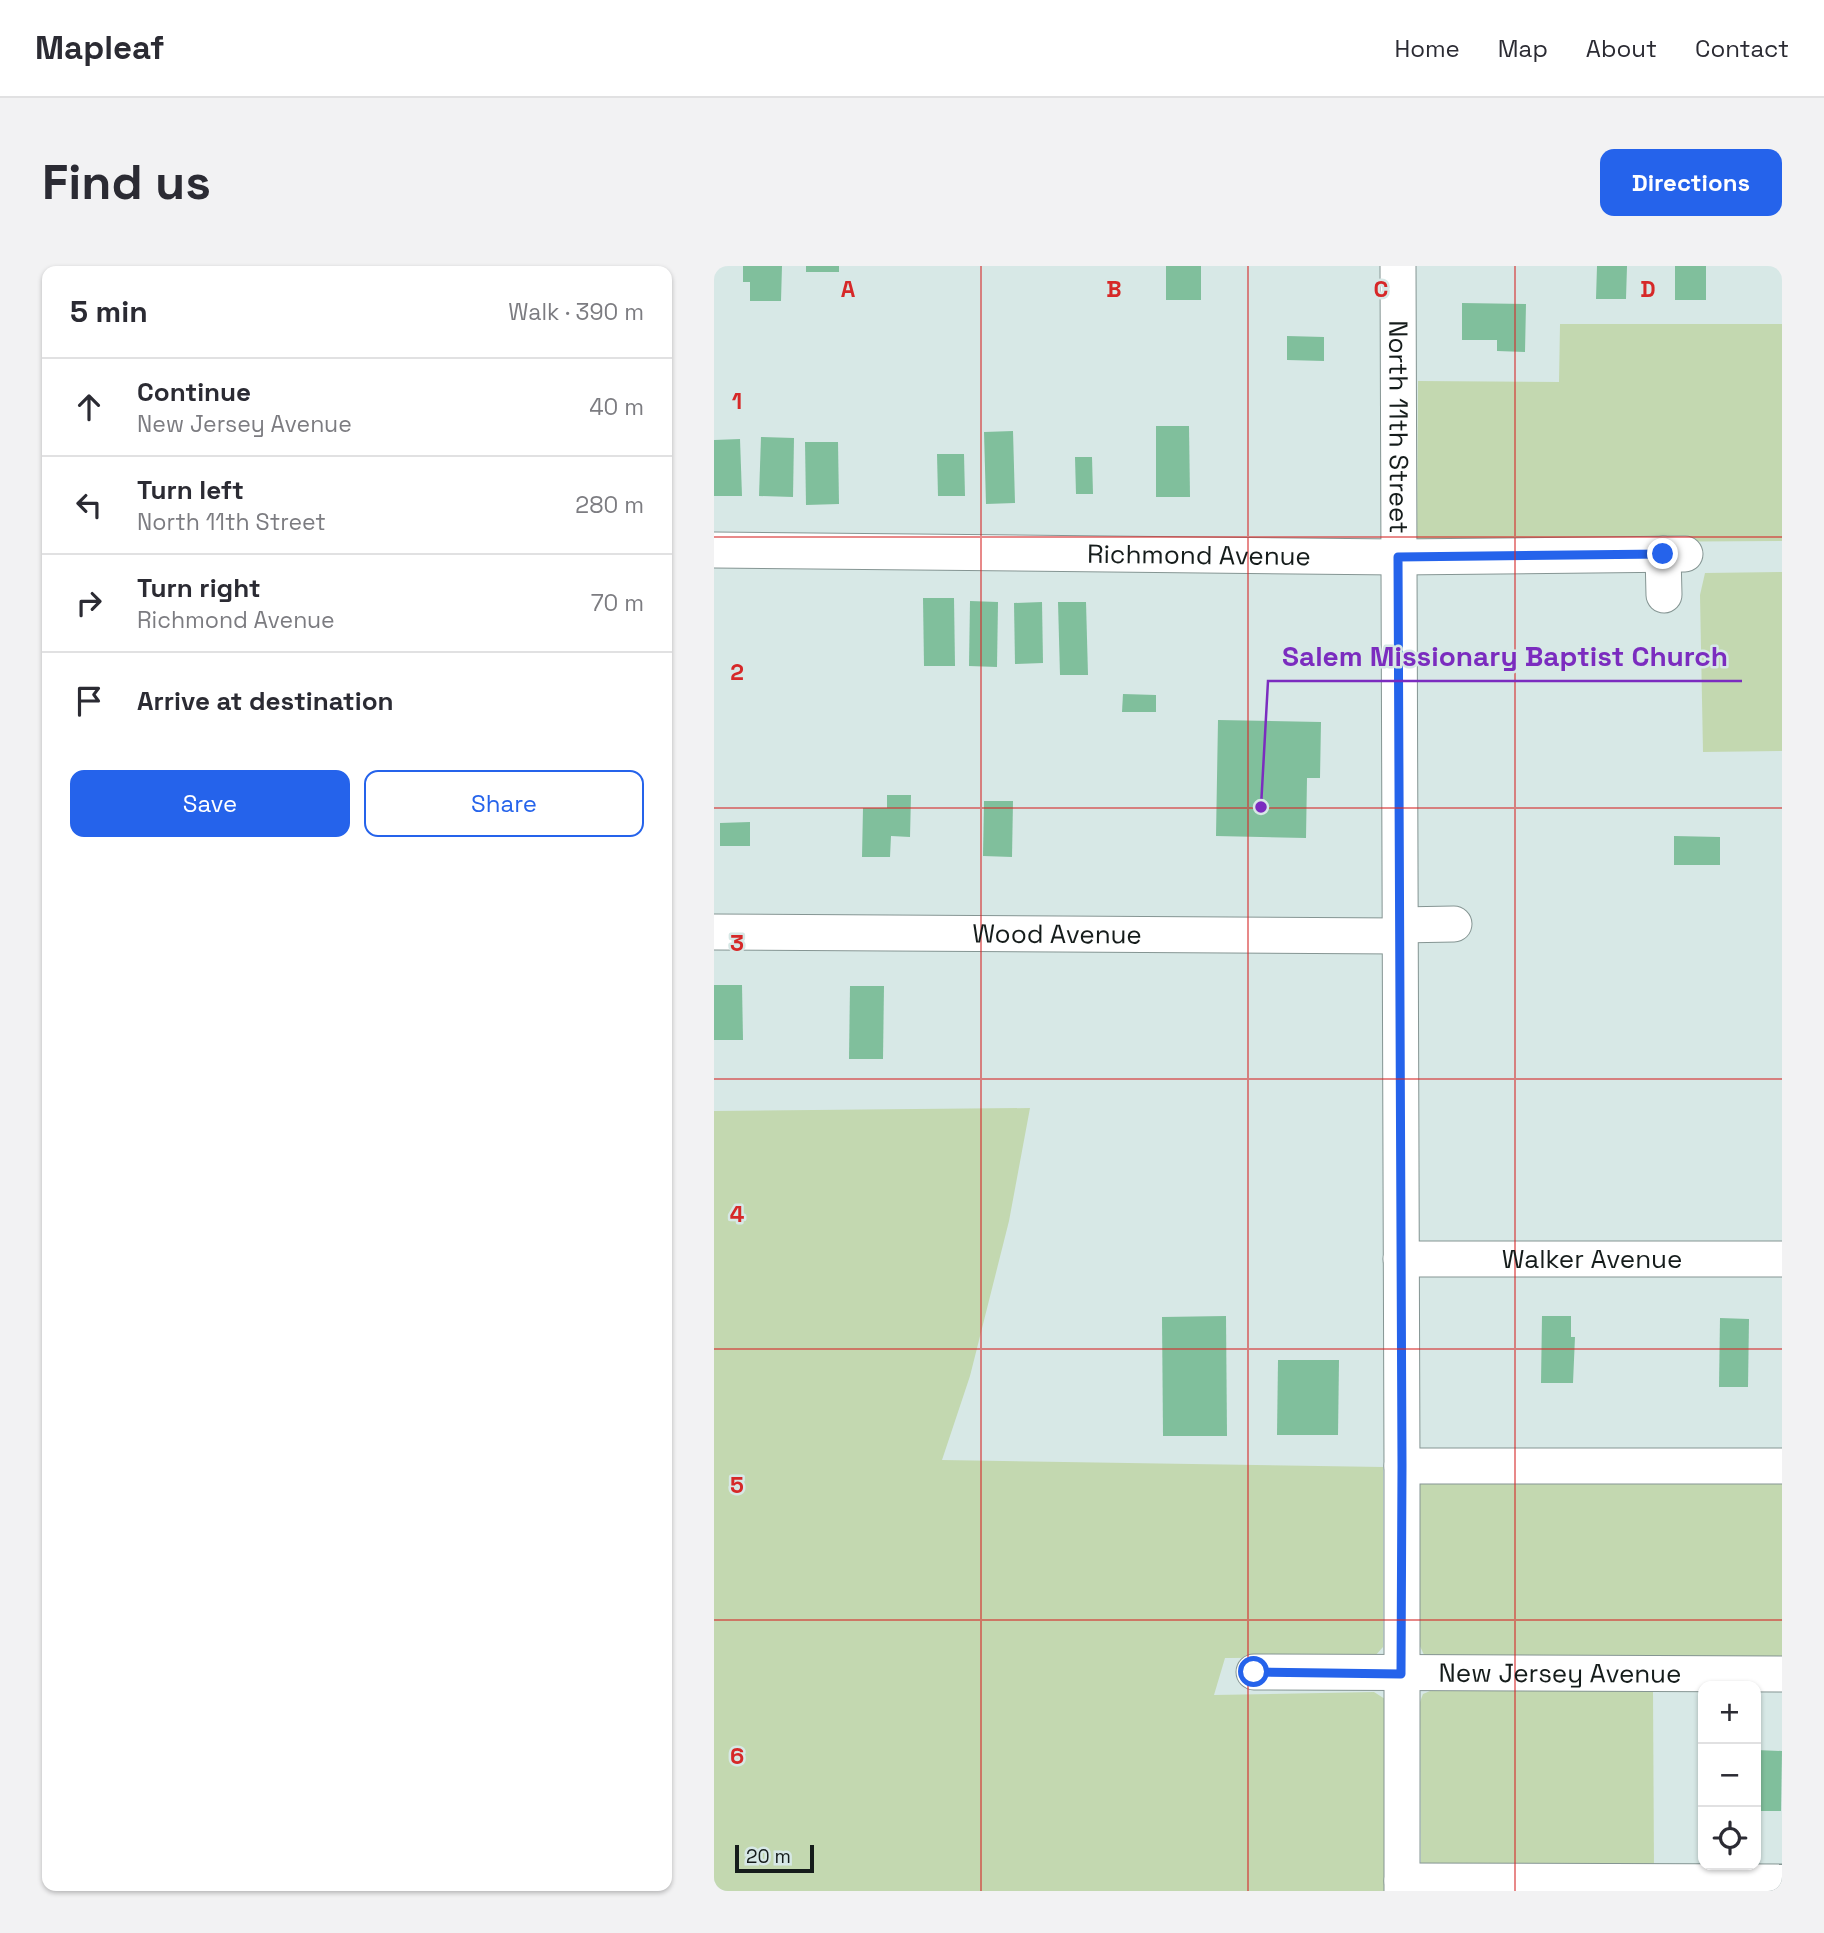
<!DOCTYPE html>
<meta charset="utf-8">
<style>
:root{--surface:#fff;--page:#f2f2f3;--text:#2b2b33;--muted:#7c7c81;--line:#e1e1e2;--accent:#2563eb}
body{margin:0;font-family:"Space Grotesk",sans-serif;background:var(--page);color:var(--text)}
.controls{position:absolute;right:21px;bottom:21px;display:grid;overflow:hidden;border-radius:14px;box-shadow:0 2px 5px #0004}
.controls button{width:63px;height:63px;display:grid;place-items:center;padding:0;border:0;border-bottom:2px solid var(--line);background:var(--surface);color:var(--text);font:35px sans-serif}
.scale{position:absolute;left:21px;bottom:18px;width:79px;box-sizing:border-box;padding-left:7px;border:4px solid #151c1b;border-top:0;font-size:19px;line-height:24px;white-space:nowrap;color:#151c1b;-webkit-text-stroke:5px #d7e8e6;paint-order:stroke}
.stop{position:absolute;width:21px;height:21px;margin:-16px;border:5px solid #2563eb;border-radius:50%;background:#fff}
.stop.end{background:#2563eb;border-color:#fff;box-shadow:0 2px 7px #0008}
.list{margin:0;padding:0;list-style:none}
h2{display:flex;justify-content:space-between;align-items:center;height:91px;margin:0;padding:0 28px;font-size:30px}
h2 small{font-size:23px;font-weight:400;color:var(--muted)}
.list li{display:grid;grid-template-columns:46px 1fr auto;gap:21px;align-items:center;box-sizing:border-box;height:98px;padding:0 28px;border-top:2px solid var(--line)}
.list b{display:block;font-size:26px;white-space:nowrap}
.list p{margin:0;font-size:23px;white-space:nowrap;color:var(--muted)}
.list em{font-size:23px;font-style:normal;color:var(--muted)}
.actions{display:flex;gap:14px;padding:21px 28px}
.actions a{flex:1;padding:16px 0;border:2px solid var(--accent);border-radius:14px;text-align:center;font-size:24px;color:var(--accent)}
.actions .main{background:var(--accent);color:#fff}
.icon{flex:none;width:38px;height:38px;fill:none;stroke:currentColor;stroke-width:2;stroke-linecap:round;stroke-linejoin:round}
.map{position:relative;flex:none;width:1068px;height:1625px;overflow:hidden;border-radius:14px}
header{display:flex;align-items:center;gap:42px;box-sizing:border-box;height:98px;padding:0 35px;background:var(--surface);border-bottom:2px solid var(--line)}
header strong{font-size:33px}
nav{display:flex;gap:38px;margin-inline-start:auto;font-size:24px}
.intro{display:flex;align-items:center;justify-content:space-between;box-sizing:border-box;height:168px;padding:0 42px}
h1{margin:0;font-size:49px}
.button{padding:18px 32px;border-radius:14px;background:var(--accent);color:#fff;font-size:24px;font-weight:700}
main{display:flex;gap:42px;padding:0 42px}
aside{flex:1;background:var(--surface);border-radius:14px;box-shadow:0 2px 5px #0004}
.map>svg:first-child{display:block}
</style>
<header>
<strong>Mapleaf</strong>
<nav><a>Home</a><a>Map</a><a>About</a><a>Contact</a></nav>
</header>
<div class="intro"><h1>Find us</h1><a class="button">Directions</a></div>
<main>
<aside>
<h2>5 min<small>Walk · 390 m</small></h2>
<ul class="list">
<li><svg class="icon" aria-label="ahead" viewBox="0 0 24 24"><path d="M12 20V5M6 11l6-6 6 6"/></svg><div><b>Continue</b><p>New Jersey Avenue</p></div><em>40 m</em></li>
<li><svg class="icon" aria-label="left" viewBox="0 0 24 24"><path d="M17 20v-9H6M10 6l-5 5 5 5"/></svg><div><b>Turn left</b><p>North 11th Street</p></div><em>280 m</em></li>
<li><svg class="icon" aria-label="right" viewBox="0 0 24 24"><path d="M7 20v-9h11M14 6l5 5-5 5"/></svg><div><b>Turn right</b><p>Richmond Avenue</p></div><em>70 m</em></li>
<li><svg class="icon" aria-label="arrive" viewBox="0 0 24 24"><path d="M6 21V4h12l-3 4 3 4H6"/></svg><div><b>Arrive at destination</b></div></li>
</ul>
<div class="actions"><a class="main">Save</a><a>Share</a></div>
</aside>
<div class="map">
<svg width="1068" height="1625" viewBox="0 0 1068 1625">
<rect width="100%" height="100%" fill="#d7e8e6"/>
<g fill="#c3d8b0">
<polygon points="846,58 1068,58 1068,275 703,277 704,115 845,116"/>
<polygon points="1068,306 1068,485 989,486 986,329 991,307"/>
<polygon points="316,842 295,955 256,1110 228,1194 669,1201 669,1381 660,1391 511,1392 500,1429 660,1426 671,1433 670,1625 0,1625 0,845"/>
<polygon points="706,1208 1068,1210 1068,1394 711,1391 705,1378"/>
<polygon points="716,1425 939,1425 940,1604 707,1604 706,1436 709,1428"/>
</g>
<g fill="#80bf9c">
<polygon points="29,0 68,0 67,35 36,35 36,16 29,16"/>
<rect x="92" y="0" width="33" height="6"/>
<rect x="452" y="0" width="35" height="34"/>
<polygon points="883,0 913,0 912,33 882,33"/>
<rect x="961" y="0" width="31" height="34"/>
<polygon points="748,37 812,38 811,86 783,85 783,74 748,74"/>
<polygon points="573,70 610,71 610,95 573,94"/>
<polygon points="442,160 475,160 476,231 442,231"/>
<polygon points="299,165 301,237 272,238 270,166"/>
<polygon points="47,171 80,172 79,231 45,230"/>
<polygon points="26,173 28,230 0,230 0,174"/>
<polygon points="91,176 124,176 125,238 92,239"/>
<polygon points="223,188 250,188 251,230 224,230"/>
<polygon points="361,191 378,191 379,228 362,228"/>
<polygon points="209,332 240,332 241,400 210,400"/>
<polygon points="256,335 284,336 283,401 255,400"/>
<polygon points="328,336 329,397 301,398 300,337"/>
<polygon points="344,336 372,336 374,409 346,409"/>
<polygon points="409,428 442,429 442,446 408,446"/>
<polygon points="504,454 607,456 606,512 593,512 592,572 502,570"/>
<polygon points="173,529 197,529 196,571 177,570 176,591 148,591 149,542 173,542"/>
<polygon points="270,535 299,535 298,591 269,590"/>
<polygon points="36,556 36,580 6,580 6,557"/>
<polygon points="960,570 1006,571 1006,599 960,599"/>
<polygon points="0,719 28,719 29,774 0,774"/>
<polygon points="136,720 170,720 169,793 135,793"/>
<polygon points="512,1050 513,1170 449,1170 448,1051"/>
<polygon points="828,1050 857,1050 857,1071 861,1071 859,1117 827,1117"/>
<polygon points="1006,1052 1035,1053 1034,1121 1005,1121"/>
<polygon points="564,1094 625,1094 624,1169 563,1169"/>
<polygon points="1042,1484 1068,1485 1067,1545 1042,1545"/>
</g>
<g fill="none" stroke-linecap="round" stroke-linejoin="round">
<defs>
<g id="minor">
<path id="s1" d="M684 0 688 1200V1625"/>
<path id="s2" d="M0 284 684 291 971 288"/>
<polyline points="949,288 950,329"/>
<polyline points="686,659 740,658"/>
<path id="s3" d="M0 666 686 670"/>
<path id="s4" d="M687 993H1068"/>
<polyline points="688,1200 1068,1200"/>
<path id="s5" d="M540 1406 1068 1408"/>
<polyline points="688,1615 1068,1616"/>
</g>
</defs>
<use href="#minor" stroke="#859593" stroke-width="37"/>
<use href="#minor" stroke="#fff" stroke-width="35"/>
</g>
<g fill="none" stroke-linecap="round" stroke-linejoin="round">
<polyline stroke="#2563eb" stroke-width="9" points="540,1406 687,1408 688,1200 684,291 949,288"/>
</g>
<path fill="none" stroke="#d62828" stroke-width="2" stroke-opacity="0.55" d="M267 0V1625M534 0V1625M801 0V1625M0 271H1068M0 542H1068M0 813H1068M0 1083H1068M0 1354H1068"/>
<g text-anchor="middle" stroke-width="5" stroke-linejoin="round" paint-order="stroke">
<g font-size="26" fill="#151c1b" stroke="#d7e8e6">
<text dy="9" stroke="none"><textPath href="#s1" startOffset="161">North 11th Street</textPath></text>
<text dy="9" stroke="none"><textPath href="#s2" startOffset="485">Richmond Avenue</textPath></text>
<text dy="9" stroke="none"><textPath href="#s3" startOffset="343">Wood Avenue</textPath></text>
<text dy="9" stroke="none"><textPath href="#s4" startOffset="191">Walker Avenue</textPath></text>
<text dy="9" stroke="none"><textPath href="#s5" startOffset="306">New Jersey Avenue</textPath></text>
</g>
</g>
<g font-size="23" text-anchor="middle" font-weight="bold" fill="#d62828" stroke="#d7e8e6" stroke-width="5" stroke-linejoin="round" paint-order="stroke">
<text x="134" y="31">A</text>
<text x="400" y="31">B</text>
<text x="667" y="31">C</text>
<text x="934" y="31">D</text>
<text x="23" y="143">1</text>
<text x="23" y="414">2</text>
<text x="23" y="685">3</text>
<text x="23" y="956">4</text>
<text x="23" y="1227">5</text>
<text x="23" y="1498">6</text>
</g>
<path fill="none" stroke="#7b2cbf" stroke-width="2.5" d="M547 541L554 415H1028"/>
<circle fill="#7b2cbf" stroke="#d7e8e6" stroke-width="2.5" cx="547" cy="541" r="7"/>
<g font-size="28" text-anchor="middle" font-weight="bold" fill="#7b2cbf" stroke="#d7e8e6" stroke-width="5" stroke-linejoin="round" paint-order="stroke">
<text x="791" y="400">Salem Missionary Baptist Church</text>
</g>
</svg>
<div class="controls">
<button>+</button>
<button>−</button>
<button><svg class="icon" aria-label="locate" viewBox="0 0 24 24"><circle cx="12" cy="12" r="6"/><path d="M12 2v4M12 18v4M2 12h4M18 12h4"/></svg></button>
</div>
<div class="scale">20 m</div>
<div class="stop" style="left:540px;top:1406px"></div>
<div class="stop end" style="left:949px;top:288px"></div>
</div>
</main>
